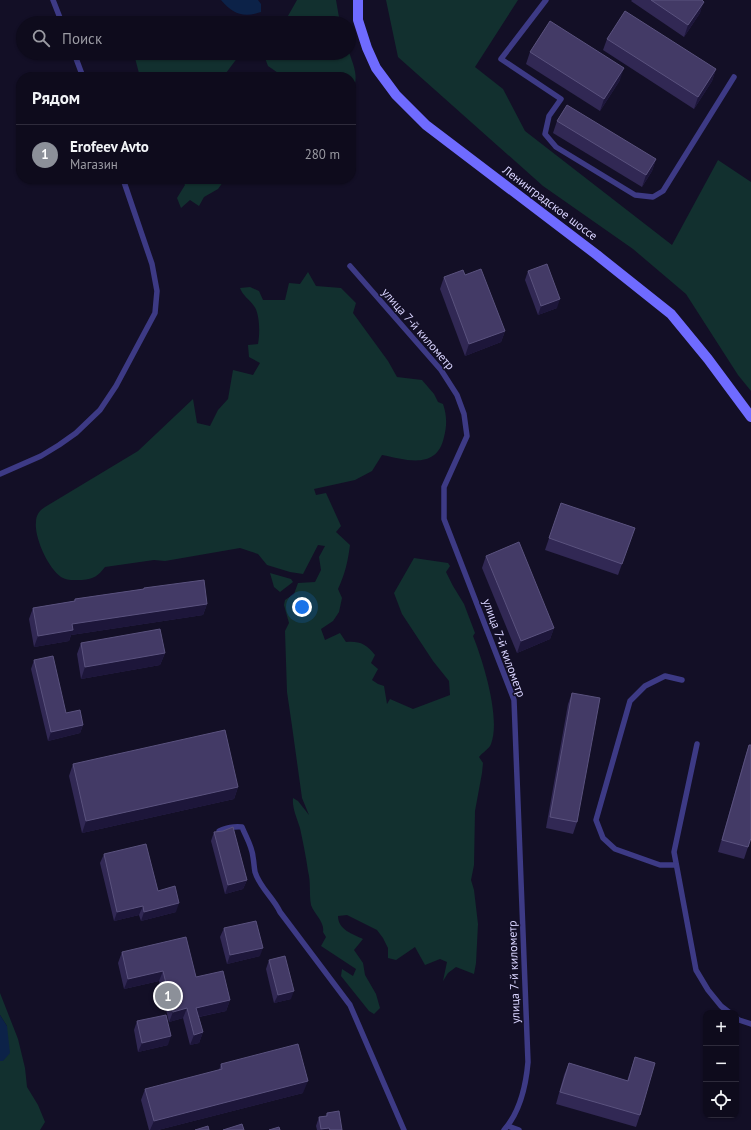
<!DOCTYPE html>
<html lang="ru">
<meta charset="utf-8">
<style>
:root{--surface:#0e0b1c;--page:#171425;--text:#f1f3f6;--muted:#9b9ba3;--line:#2e2b3b;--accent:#8c9099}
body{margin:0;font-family:"PT Sans",sans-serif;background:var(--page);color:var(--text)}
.controls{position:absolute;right:12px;bottom:12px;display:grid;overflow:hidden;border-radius:8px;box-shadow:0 1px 3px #0004}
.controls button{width:36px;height:36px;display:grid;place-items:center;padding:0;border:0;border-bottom:1px solid var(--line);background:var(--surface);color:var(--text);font:20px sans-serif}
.you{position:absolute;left:302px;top:607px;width:14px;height:14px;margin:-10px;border:3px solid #fff;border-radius:50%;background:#1a73e8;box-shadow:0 0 0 6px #1a73e833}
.badge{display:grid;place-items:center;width:26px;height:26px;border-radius:50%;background:var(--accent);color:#fff;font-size:13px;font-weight:700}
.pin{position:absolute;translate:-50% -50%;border:2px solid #fff;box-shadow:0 1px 4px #0006}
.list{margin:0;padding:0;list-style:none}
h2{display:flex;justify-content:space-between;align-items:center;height:52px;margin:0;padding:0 16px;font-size:17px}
h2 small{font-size:13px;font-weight:400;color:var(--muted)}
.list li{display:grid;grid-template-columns:26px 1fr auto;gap:12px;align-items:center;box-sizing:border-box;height:60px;padding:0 16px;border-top:1px solid var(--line)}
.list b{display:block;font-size:15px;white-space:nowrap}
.list p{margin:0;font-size:13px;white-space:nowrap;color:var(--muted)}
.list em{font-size:13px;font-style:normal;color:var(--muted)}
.icon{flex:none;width:22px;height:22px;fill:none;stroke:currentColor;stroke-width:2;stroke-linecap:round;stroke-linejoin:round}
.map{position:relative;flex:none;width:751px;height:1130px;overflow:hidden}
.search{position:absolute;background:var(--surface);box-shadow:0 1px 3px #0004;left:16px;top:16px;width:340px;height:44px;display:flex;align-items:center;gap:10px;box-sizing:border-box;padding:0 14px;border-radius:22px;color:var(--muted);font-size:15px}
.panel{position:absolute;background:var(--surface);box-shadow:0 1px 3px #0004;left:16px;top:72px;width:340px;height:112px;border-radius:16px}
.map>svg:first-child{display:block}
</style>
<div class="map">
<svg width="751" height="1130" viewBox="0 0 751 1130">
<rect width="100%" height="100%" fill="#130f26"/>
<g fill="#12302f">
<polygon points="297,0 336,0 340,23 284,23"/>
<polygon points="386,0 518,0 475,67 503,89 525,131 672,245 718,160 751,182 751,391 738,375 686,294 633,249 543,186 398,57"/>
<polygon points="190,19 214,23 174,23 177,21"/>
<path d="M349 52C354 67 360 79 351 93V77H284L268 66 265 58V53H349Z"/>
<polygon points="139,53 241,53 226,73 231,77 140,77 135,58"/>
<polygon points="182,179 222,179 223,182 218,189 204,197 199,206 190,200 181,208 177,198 185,185"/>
<path d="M308 272 316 286 341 288 356 303 353 313 388 361 397 377 422 380 434 394 438 402 443 404C447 416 447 425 444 437 437 470 407 460 382 455L372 471 355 480 314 489 316 495 326 493 341 526 336 532 350 545C348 561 345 574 338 589L342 598 339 612 333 621 321 629 325 640 340 633 346 642C360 641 366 644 375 655L371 663 378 669 372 680 378 684 384 686 387 704 390 699 413 709 450 695 449 681 433 661 402 614 394 593 414 558 448 563 450 566 446 572 453 586 464 604 475 633 473 636C483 661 501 718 491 744 490 748 482 753 479 757L483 763 482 773 475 811 474 865 471 880 474 890 478 924 476 963 474 974 456 967 448 973 443 981 447 962 440 959 425 965 415 947 396 960 388 958V948L383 938 377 930 347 915 338 916C338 930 353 934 363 939L354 950 363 963 365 975 376 994 380 1008 374 1014 369 1011 341 976 342 969 353 976 356 969 321 946 326 937 323 932C325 922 314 914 311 905 309 893 311 882 308 871 306 857 303 842 300 828 297 818 292 808 293 798L298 801 309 815 302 798 292 726 287 692 285 631 289 623 284 605 285 600 294 594 298 583 315 582 321 570 319 557 325 546 318 545 303 574 290 572 267 565 258 554 240 548 165 561 154 560 105 567C98 576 94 579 82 580 74 580 67 581 61 577 48 568 34 537 36 522 36 515 40 510 45 507L138 451 193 399 197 423 210 426 218 410 228 399 233 370 253 375 260 363 249 357 248 345 258 344C260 334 260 314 254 306 249 299 243 296 240 288L250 287 259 291 263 300H285L289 283 300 284Z"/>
<polygon points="270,573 291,579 293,582 280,592 274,587"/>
<polygon points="0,993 18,1039 25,1068 27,1087 38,1105 45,1122 40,1130 0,1130 0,1061 3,1061 7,1026 0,1015"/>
</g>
<g fill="#0c2248">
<path d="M221 0H258L261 4V12C243 18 233 14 221 0Z"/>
<polygon points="0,1015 7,1026 10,1053 3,1061 0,1061"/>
</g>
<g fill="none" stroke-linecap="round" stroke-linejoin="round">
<g stroke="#3d3a85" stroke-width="5.5">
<polyline points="53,0 62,23"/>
<polyline points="546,0 501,59 561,99 549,116 545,134 556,147 635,195 653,197 663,191 734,77"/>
<polyline points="74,53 83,77"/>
<path d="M350 266 441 370 457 395 464 414 467 436 444 487V519L514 700 528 1062C526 1085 520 1112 504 1130"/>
<polyline points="0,474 41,456 59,445 76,433 100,410 116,386 155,313 157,291 152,264 123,179"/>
<polyline points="697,744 674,852 696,970 708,990 721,1006 730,1013"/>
<path d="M219 836V831C227 828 233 826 242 827 246 837 252 846 253 857 254 862 254 867 255 872 260 888 273 897 280 912L350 1005 404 1130"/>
<polyline points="676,865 660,865 615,849 603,838 596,820 630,701 645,686 665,676 682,680"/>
<polyline points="736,1018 739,1020 751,1024"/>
<polyline points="508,1126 519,1130"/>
</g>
<polyline stroke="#6f6bff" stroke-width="10" points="358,0 358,20 367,48 376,68 396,95 426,125 597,255 671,314 708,359 751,417"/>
</g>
<g fill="#312854">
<polygon points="632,0 702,0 700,13 684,37 631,1"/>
<polygon points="607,39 716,69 712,81 694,109 603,50"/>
<polygon points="530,52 620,80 600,111 526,64"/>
<polygon points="557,121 656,159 652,171 642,187 553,133"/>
<polygon points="528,271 557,308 538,315 525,280"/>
<polygon points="465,275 505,331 501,342 465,356 440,289 444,277"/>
<polygon points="561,503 635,528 618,575 545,550"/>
<polygon points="486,556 554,628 550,639 517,653 482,568"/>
<polygon points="144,588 207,604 203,615 71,635 69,641 34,647 29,619 33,608 74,601 75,599 143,589"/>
<polygon points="81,643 165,653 160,665 81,679 77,654"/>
<polygon points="34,660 66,713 83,725 80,733 48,741 31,669"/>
<polygon points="572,693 577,822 573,834 546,828 568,704"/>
<polygon points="749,745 748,847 744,859 718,852 745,757"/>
<polygon points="73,764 238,787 234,799 82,833 69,776"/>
<polygon points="214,832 247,880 243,889 225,894 211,841"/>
<polygon points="104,854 158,891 176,912 141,921 139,915 114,921 100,863"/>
<polygon points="224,928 260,956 227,964 220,937"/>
<polygon points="122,952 230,1000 226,1011 199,1017 203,1032 199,1043 190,1045 183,1018 169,1022 159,981 124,989 118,963"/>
<polygon points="269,960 291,999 274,1003 266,969"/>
<polygon points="137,1021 168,1045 138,1052 134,1030"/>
<polygon points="635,1057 640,1115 636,1127 556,1104 564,1075 569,1063 627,1081"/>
<polygon points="221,1064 303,1093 158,1130 149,1130 141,1100 145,1089 219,1070"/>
<polygon points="327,1113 342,1130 317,1130 316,1126 319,1117 326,1116"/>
</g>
<g fill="#1d163a">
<polygon points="704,2 700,13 684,37 688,25"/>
<polygon points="624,68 620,80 600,111 604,99"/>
<polygon points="716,69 712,81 694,109 698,97"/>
<polygon points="656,159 652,171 642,187 646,175"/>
<polygon points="560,299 557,308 538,315 541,306"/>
<polygon points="505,331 501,342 465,356 469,344"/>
<polygon points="207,604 203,615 71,635 69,641 34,647 38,636 72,624"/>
<polygon points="554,628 550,639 517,653 521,641"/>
<polygon points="165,653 160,665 81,679 85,667"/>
<polygon points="83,725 80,733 48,741 51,732"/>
<polygon points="238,787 234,799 82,833 86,821"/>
<polygon points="247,880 243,889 225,894 228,885"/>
<polygon points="179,903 176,912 141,921 144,912"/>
<polygon points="143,906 139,915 114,921 117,912"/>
<polygon points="263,948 260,956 227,964 230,955"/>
<polygon points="163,971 159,981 124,989 128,979"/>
<polygon points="294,991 291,999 274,1003 278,995"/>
<polygon points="230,1000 226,1011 193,1018 196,1008"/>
<polygon points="187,1008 183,1018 169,1022 173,1012"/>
<polygon points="203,1032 199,1043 190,1045 194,1035"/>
<polygon points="171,1036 168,1045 138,1052 142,1043"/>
<polygon points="308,1081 303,1093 158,1130 150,1130 154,1121"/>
<polygon points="329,1128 329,1130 321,1130 321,1129"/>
</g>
<g fill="#433a66" stroke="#5a527e">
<polygon points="651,0 702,0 704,2 688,25"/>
<polygon points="625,11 716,69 698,97 607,39"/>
<polygon points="550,21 624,68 604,99 530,52"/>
<polygon points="567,105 656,159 646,175 557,121"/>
<polygon points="547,264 560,299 541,306 528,271"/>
<polygon points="481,269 505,331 469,344 444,277 463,270 465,275"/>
<polygon points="561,503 635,528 622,564 549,538"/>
<polygon points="519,542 554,628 521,641 486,556"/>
<polygon points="204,580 207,604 72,624 73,630 38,636 33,608 75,601 75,599 144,589 144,588"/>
<polygon points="160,629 165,653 85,667 81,643"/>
<polygon points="53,656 66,713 80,710 83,725 51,732 34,660"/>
<polygon points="572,693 600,698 577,822 550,817"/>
<polygon points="225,730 238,787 86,821 73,764"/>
<polygon points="749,745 751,745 751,838 748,847 722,840"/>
<polygon points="233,827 247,880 228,885 214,832 223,831"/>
<polygon points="146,844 158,891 175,886 179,903 144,912 143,906 117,912 104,854"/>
<polygon points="256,921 263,948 230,955 224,928"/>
<polygon points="186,937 196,977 223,971 230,1000 196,1008 203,1032 194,1035 187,1008 173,1012 163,971 128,979 122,952"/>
<polygon points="285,956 294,991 278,995 269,960"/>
<polygon points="166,1015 171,1036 142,1043 137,1021"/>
<polygon points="298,1044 308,1081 154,1121 145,1089 222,1069 221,1064"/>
<polygon points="635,1057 655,1063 640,1115 560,1092 569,1063 628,1081"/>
<polygon points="339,1111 342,1130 330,1130 329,1128 321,1129 319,1117 327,1116 327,1113"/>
<polygon points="242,1124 244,1130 223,1130"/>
<polygon points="208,1126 209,1130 195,1130"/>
<polygon points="279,1127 280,1130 269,1130"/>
</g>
<g text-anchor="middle" stroke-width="3" stroke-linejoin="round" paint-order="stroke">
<g font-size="12" fill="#d9d4ff" stroke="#130f26">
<text transform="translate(550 203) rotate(37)" y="4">Ленинградское шоссе</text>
<text transform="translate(418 329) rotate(49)" y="4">улица 7-й километр</text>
<text transform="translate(504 648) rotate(70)" y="4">улица 7-й километр</text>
<text transform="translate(514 972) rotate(-92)" y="4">улица 7-й километр</text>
</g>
</g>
</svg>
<div class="controls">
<button>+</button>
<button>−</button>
<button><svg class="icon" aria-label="locate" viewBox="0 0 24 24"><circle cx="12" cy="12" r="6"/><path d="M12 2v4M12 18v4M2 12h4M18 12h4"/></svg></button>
</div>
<div class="you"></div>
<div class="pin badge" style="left:168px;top:996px">1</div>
<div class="search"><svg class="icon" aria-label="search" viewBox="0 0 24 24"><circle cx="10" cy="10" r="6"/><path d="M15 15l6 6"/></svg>Поиск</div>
<section class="panel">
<h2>Рядом<small></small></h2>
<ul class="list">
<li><span class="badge">1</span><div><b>Erofeev Avto</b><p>Магазин</p></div><em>280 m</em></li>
</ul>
</section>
</div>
